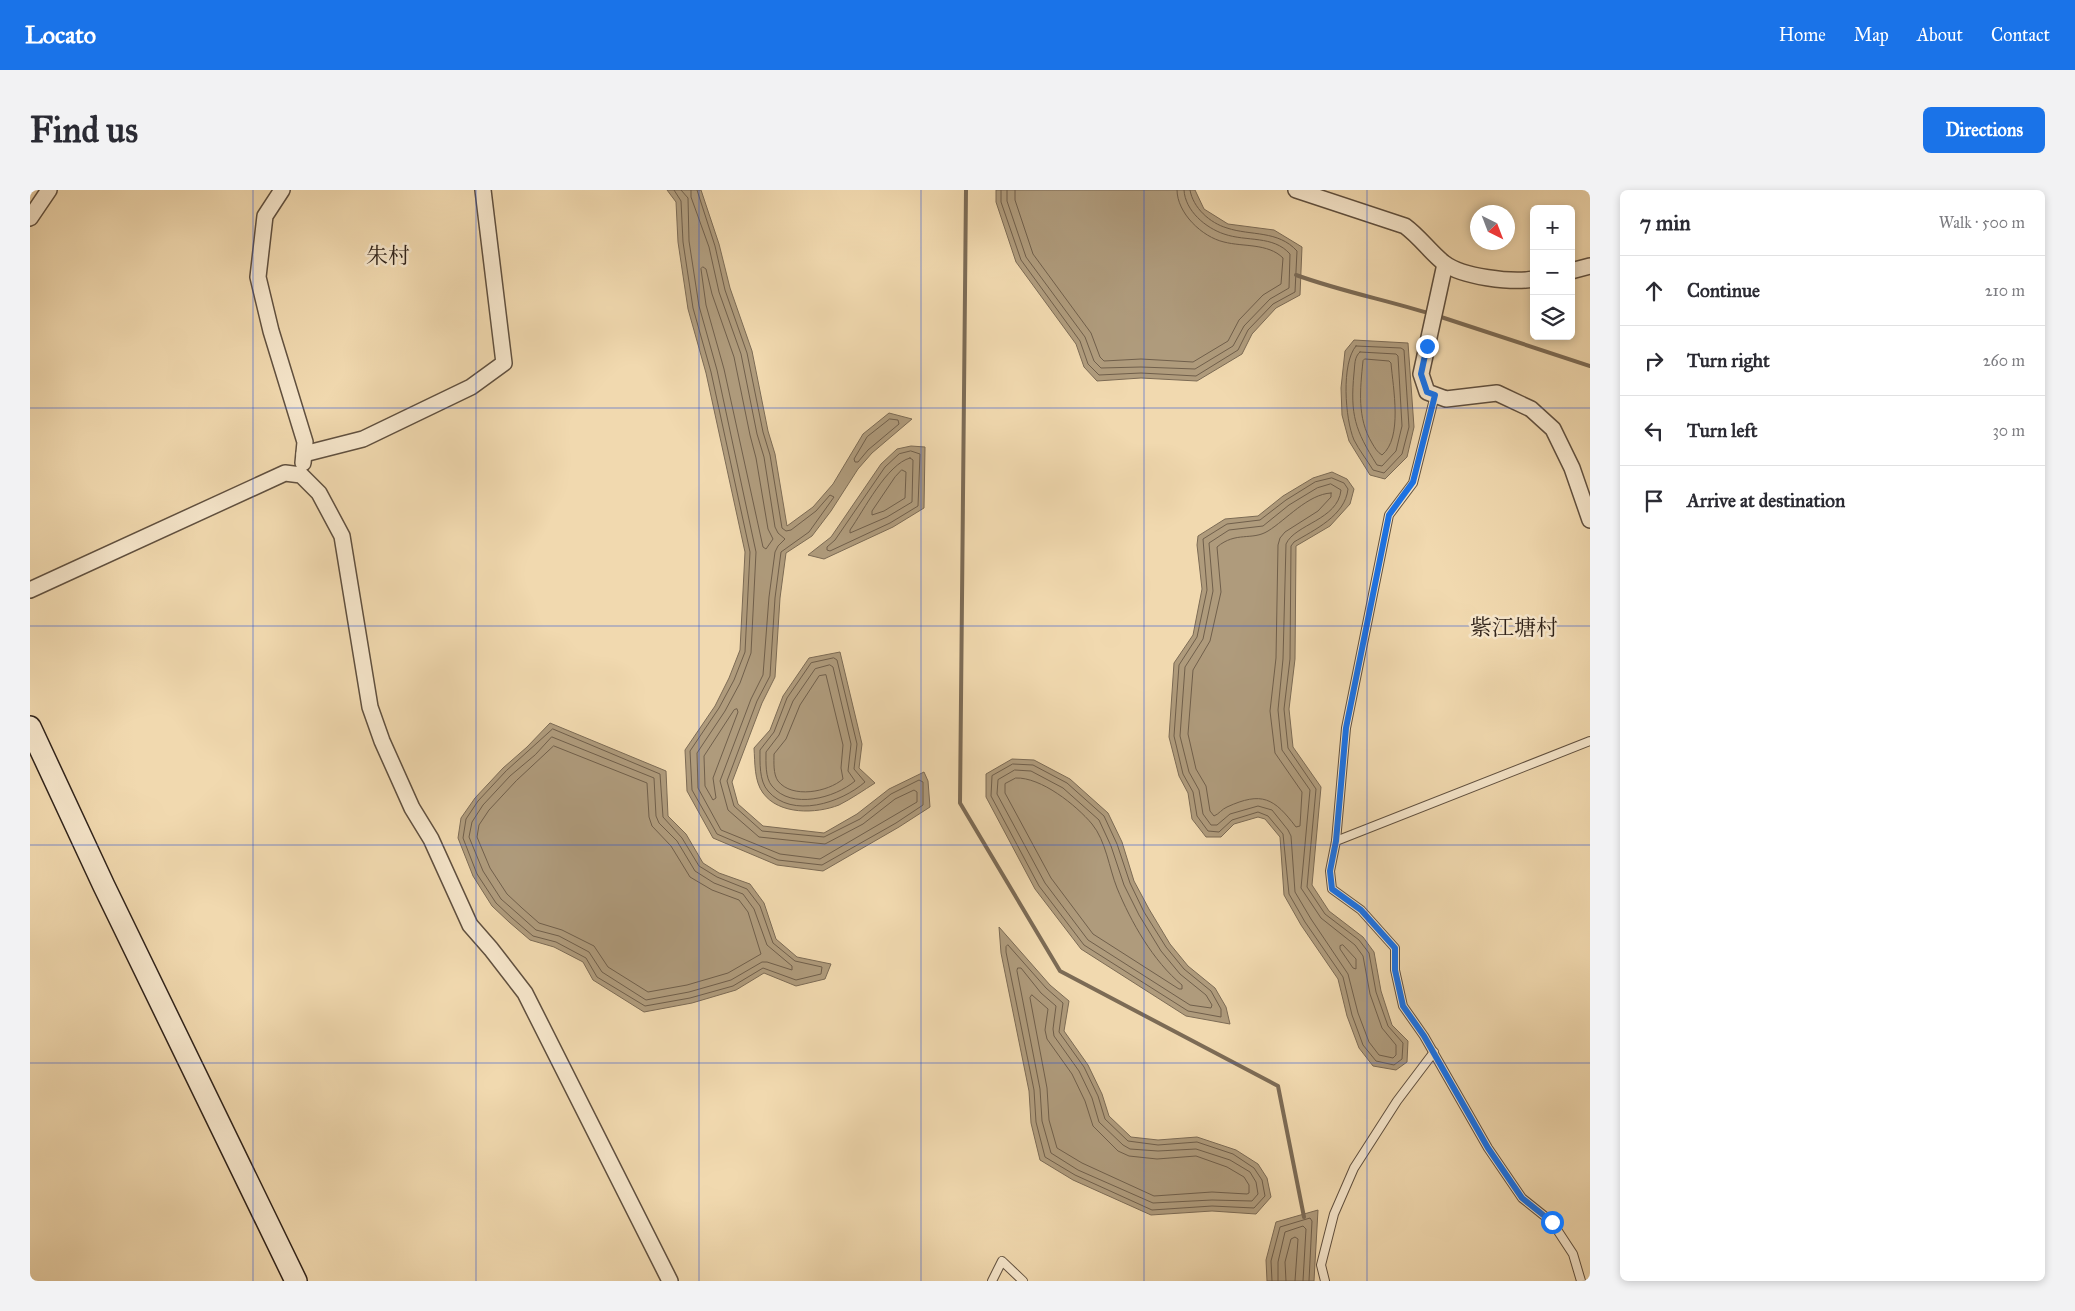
<!DOCTYPE html>
<meta charset="utf-8">
<style>
:root{--surface:#fff;--page:#f2f2f3;--text:#2b2b33;--muted:#7c7c81;--line:#e1e1e2;--accent:#1a73e8}
body{margin:0;font-family:"IM FELL Great Primer","Noto Serif SC",serif;background:var(--page);color:var(--text)}
.controls{position:absolute;right:15px;top:15px;display:grid;overflow:hidden;border-radius:8px;box-shadow:0 2px 8px #0003}
.controls button{width:45px;height:45px;display:grid;place-items:center;padding:0;border:0;border-bottom:1px solid var(--line);background:var(--surface);color:var(--text);font:25px sans-serif}
.compass{position:absolute;left:1440px;top:15px;width:45px;height:45px;border-radius:50%;background:var(--surface);box-shadow:0 2px 8px #0003;rotate:138deg}
.stop{position:absolute;width:15px;height:15px;margin:-11px;border:4px solid #1a73e8;border-radius:50%;background:#fff}
.stop.end{background:#1a73e8;border-color:#fff;box-shadow:0 1px 5px #0008}
.list{margin:0;padding:0;list-style:none}
h2{display:flex;justify-content:space-between;align-items:center;height:65px;margin:0;padding:0 20px;font-size:21px}
h2 small{font-size:16px;font-weight:400;color:var(--muted)}
.list li{display:grid;grid-template-columns:32px 1fr auto;gap:15px;align-items:center;box-sizing:border-box;height:70px;padding:0 20px;border-top:1px solid var(--line)}
.list b{display:block;font-size:19px;white-space:nowrap}
.list em{font-size:16px;font-style:normal;color:var(--muted)}
.icon{flex:none;width:28px;height:28px;fill:none;stroke:currentColor;stroke-width:2;stroke-linecap:round;stroke-linejoin:round}
.map{position:relative;flex:none;width:1560px;height:1091px;overflow:hidden;border-radius:8px}
header{display:flex;align-items:center;gap:30px;box-sizing:border-box;height:70px;padding:0 25px;background:var(--accent);color:#fff}
header strong{font-size:24px}
nav{display:flex;gap:28px;margin-inline-start:auto;font-size:18px}
.intro{display:flex;align-items:center;justify-content:space-between;box-sizing:border-box;height:120px;padding:0 30px}
h1{margin:0;font-size:35px}
.button{padding:12px 22px;border-radius:8px;background:var(--accent);color:#fff;font-size:18px;font-weight:700}
main{display:flex;gap:30px;padding:0 30px}
aside{flex:1;background:var(--surface);border-radius:8px;box-shadow:0 2px 8px #0003}
.map>svg:first-child{display:block}
</style>
<header>
<strong>Locato</strong>
<nav><a>Home</a><a>Map</a><a>About</a><a>Contact</a></nav>
</header>
<div class="intro"><h1>Find us</h1><a class="button">Directions</a></div>
<main>
<div class="map">
<svg width="1560" height="1091" viewBox="0 0 1560 1091">
<rect width="100%" height="100%" fill="#f1d9af"/>
<filter id="stains"><feTurbulence type="fractalNoise" baseFrequency=".004" numOctaves="4"/><feColorMatrix values="0 0 0 0 .2 0 0 0 0 .09 0 0 0 0 .02 0 0 0 .5 -.17"/></filter>
<radialGradient id="worn" r=".72"><stop offset=".6" stop-color="#630" stop-opacity="0"/><stop offset="1" stop-color="#630" stop-opacity=".3"/></radialGradient>
<g fill="#af9b7c" stroke="#7c6b55">
<polygon points="637,0 671,0 689,54 700,98 722,161 738,241 745,264 757,336 783,317 803,294 833,244 859,223 882,229 842,263 828,279 801,321 782,346 756,363 750,408 745,487 732,513 702,592 708,614 733,636 794,643 827,624 859,599 894,582 898,591 900,617 869,637 793,681 747,675 683,648 657,601 655,560 685,516 699,488 710,460 715,362 676,183 658,119 648,52 646,12"/>
<polygon points="966,0 1165,0 1174,19 1198,34 1244,40 1272,57 1270,105 1246,118 1222,144 1212,164 1167,191 1111,188 1067,191 1054,177 1046,154 986,72 966,12"/>
<polygon points="1324,150 1378,153 1384,237 1377,267 1355,289 1340,285 1319,251 1312,225 1311,198 1315,161"/>
<polygon points="881,256 895,257 894,318 863,337 794,369 778,365 801,347 851,274 867,259"/>
<polygon points="1302,282 1317,289 1324,299 1320,314 1300,336 1266,356 1265,469 1259,519 1263,557 1291,597 1282,695 1299,721 1333,747 1344,762 1351,801 1362,835 1378,851 1377,872 1366,880 1343,876 1329,858 1317,826 1308,789 1271,735 1254,705 1250,647 1235,629 1228,627 1204,634 1191,647 1176,647 1162,629 1158,603 1149,586 1139,547 1144,473 1163,445 1172,399 1167,355 1168,346 1195,329 1228,326 1253,306 1283,288"/>
<path d="M810 462 832 554 829 578 845 593C834 600 821 609 809 615 786 624 749 625 733 603 724 591 725 572 724 558L740 540 753 506 779 468Z"/>
<polygon points="520,533 636,581 638,626 656,644 673,673 689,683 720,694 734,713 746,749 767,767 801,774 795,789 766,796 734,783 706,800 662,813 614,822 563,790 553,772 524,757 500,750 479,732 462,716 443,686 428,648 431,628 445,608 473,578 497,557"/>
<polygon points="982,569 1004,570 1040,589 1078,623 1092,652 1104,691 1119,719 1140,754 1158,776 1185,798 1196,817 1200,834 1156,826 1051,759 1005,699 956,607 956,584"/>
<polygon points="969,737 1020,795 1039,811 1034,841 1058,875 1072,904 1079,926 1101,947 1128,950 1167,947 1206,960 1228,974 1237,988 1241,1007 1226,1024 1182,1021 1121,1025 1043,990 1010,970 1001,933 999,901 971,763"/>
<polygon points="1288,1020 1284,1091 1237,1091 1236,1070 1246,1032"/>
</g>
<g fill="none" stroke-linecap="round" stroke-linejoin="round">
<g stroke="#705f4b" stroke-width="1">
<polyline points="644,0 651,11 653,52 663,118 681,182 720,362 715,462 704,490 689,518 660,561 662,600 687,644 748,670 792,675 866,633 893,615 893,592 889,590 861,604 830,629 794,647 732,641 704,616 697,591 727,511 740,486 745,408 751,362 779,342 804,307 800,305 786,321 761,340 756,341 752,338 740,265 733,242 717,163 695,100 685,56 667,0"/>
<polyline points="651,0 658,8 659,51 669,116 687,180 726,362 721,463 710,493 695,521 667,563 668,598 691,640 750,664 790,669 887,612 887,602 884,600 865,609 833,634 795,654 729,647 698,620 690,591 721,509 733,485 739,407 745,362 748,356 755,349 748,343 745,337 734,267 727,244 711,164 689,102 679,57 661,7 661,0"/>
<path d="M971 0V12L991 70 1050 151 1058 174 1069 185 1111 183 1166 186 1208 160 1218 140 1243 114 1265 102 1267 61C1248 40 1221 46 1197 38 1180 33 1163 18 1160 0"/>
<path d="M977 0V11L996 67 1055 147 1064 171 1071 178 1111 177 1165 179 1203 156 1214 136 1240 109 1259 98 1260 64C1243 45 1217 52 1194 44 1176 38 1155 21 1154 0"/>
<path d="M985 0V10L1003 64 1061 143 1070 167 1074 171 1111 169 1163 172 1198 151 1209 130 1233 105 1251 94 1253 68C1238 53 1213 57 1194 52 1172 47 1147 23 1147 0"/>
<polygon points="673,77 676,79 682,104 704,167 720,245 726,268 738,339 743,349 736,359 733,357 694,179 676,115 671,79"/>
<path d="M1326 156 1371 158 1374 160 1379 237 1372 264 1354 283 1343 280C1337 270 1329 260 1324 250 1315 229 1311 173 1326 156Z"/>
<path d="M1330 162 1366 164 1368 166 1372 236 1366 261 1352 276 1347 275C1325 240 1320 225 1324 183 1325 175 1324 167 1330 162Z"/>
<path d="M1335 169 1359 171 1361 173C1363 198 1373 248 1352 265 1347 262 1345 258 1342 253 1327 228 1330 200 1333 171Z"/>
<polygon points="860,229 868,230 869,234 838,260 828,272 825,272 824,269 837,247"/>
<polygon points="881,261 890,264 888,316 860,333 800,361 797,360 797,357 805,350 855,277 869,264"/>
<path d="M880 268 883 270 882 312 857 327 820 343V340C834 320 857 274 880 268Z"/>
<polygon points="872,280 876,282 875,308 854,321 842,325 842,321 865,287"/>
<path d="M1302 288 1314 293 1318 299C1315 326 1284 340 1264 352L1261 356 1260 469 1254 519 1258 558 1286 599 1277 697 1295 724 1329 750 1339 763 1346 802 1358 836 1373 853 1372 869 1364 875 1346 871 1333 855 1322 825 1313 787 1275 732 1259 704 1253 644 1238 626 1228 622 1202 630 1189 642 1178 641 1167 626 1163 602 1153 584 1144 546 1149 475 1167 447 1177 400 1173 349 1197 334 1230 330 1256 310 1285 292Z"/>
<path d="M1301 294 1311 300C1308 330 1265 334 1256 354L1253 469 1248 520 1252 560 1280 600 1271 698 1291 728 1325 755 1333 766 1340 804 1352 838 1366 855V865L1363 868 1349 865 1339 852 1328 823 1318 784 1281 729 1265 702 1261 646 1258 640 1242 620 1228 616 1200 624 1187 635H1181L1173 624 1169 600 1159 582 1150 546 1155 477 1173 449 1183 401 1179 353 1199 340 1233 336 1259 315 1287 298Z"/>
<path d="M1301 303V307L1288 321 1255 342 1250 348 1248 355 1246 468 1240 521 1245 563 1272 602 1270 636 1266 637C1244 608 1232 601 1197 617 1192 619 1189 624 1184 626L1180 621 1176 596 1166 579 1158 544 1163 480 1180 451 1191 402 1187 357C1206 341 1222 351 1238 341 1256 330 1278 304 1301 303Z"/>
<path d="M804 468 807 470 827 554 824 579 835 592C811 613 762 629 738 601 729 591 730 572 730 560L744 542 757 508 781 473Z"/>
<path d="M800 475 803 477 821 554 818 581 825 591C805 608 761 620 742 596 735 588 736 572 736 562L749 545 763 511 785 479Z"/>
<path d="M796 485 813 555 811 578 813 589C798 602 762 609 748 591 743 584 744 572 744 564L756 549 770 515 789 486Z"/>
<polygon points="707,519 708,522 683,588 686,608 683,610 675,596 674,566 704,520"/>
<polygon points="523,539 630,584 633,627 652,648 669,676 687,687 717,699 730,716 743,753 765,771 792,777 791,784 766,790 733,778 703,796 660,808 615,816 567,787 556,768 526,752 503,746 482,728 466,713 447,684 433,648 436,629 448,611 476,581"/>
<polygon points="522,547 624,588 626,626 629,633 647,651 665,681 684,693 713,704 724,719 737,755 762,776 762,780 737,772 732,772 701,790 659,802 616,810 572,782 559,762 529,746 506,740 487,723 471,709 453,681 439,647 442,632 453,615 480,586 505,565"/>
<polygon points="524,556 617,593 619,627 622,636 641,656 660,687 682,700 709,710 718,722 731,764 698,783 657,795 618,802 578,777 564,756 532,740 509,733 492,718 477,704 460,678 447,647 449,635 459,620 486,591"/>
<polygon points="983,574 1003,575 1037,593 1074,626 1087,654 1100,693 1114,722 1136,757 1154,779 1181,801 1191,819 1191,827 1158,821 1054,755 1009,696 961,606 962,586"/>
<polygon points="985,580 1001,581 1033,598 1069,630 1081,656 1094,695 1109,725 1131,761 1150,784 1176,805 1182,815 1181,818 1160,815 1058,750 1015,693 967,604 968,590"/>
<path d="M986 588C1011 587 1046 615 1062 634 1076 651 1079 678 1087 698 1101 732 1123 771 1152 795V799H1149L1063 744 1021 688 975 603V594Z"/>
<polygon points="978,755 1016,798 1033,813 1029,842 1054,877 1068,906 1075,929 1098,951 1128,955 1167,952 1203,964 1224,978 1232,990 1235,1006 1224,1018 1182,1016 1122,1020 1045,985 1015,967 1006,932 1004,900 976,762 976,757"/>
<polygon points="1313,755 1326,769 1326,779 1323,778 1310,759 1310,756"/>
<polygon points="988,778 991,778 1011,803 1026,816 1023,839 1024,846 1049,881 1062,908 1069,932 1093,955 1100,959 1128,961 1166,959 1200,970 1220,982 1226,992 1228,1004 1222,1011 1182,1010 1123,1013 1048,980 1021,963 1012,931 1010,899 987,781"/>
<polygon points="1002,805 1018,819 1015,840 1017,849 1042,884 1055,911 1063,936 1088,961 1099,966 1127,969 1166,966 1197,977 1214,987 1219,995 1219,1003 1217,1004 1182,1002 1124,1006 1052,973 1027,958 1019,930 1017,898 1000,808"/>
<polyline points="1242,1091 1241,1071 1250,1037 1280,1028 1282,1031 1279,1091"/>
<polyline points="1248,1091 1248,1072 1255,1042 1273,1036 1276,1039 1273,1091"/>
<polyline points="1256,1091 1255,1072 1261,1049 1265,1047 1268,1049 1265,1091"/>
</g>
<g stroke="#7c6b55" stroke-width="4">
<polyline points="936,0 930,613 1030,781 1248,896 1274,1027"/>
<path d="M1266 85C1310 101 1356 110 1401 124"/>
<polyline points="1408,126 1560,176"/>
</g>
<defs>
<g id="lane">
<polyline points="1405,205 1383,293 1359,325 1316,538 1306,651 1300,681 1302,699 1331,720 1365,758 1365,780 1373,816 1394,846 1458,958 1492,1008 1522,1032 1543,1064 1551,1091"/>
<polyline points="1306,651 1560,551"/>
<polyline points="962,1091 972,1071 993,1091"/>
<polyline points="1295,1091 1291,1075 1304,1024 1324,978 1367,911 1404,862"/>
</g>
<g id="street">
<polyline points="252,0 235,26 228,87 241,141 275,252 273,273"/>
<path d="M1266 0 1375 36C1390 47 1400 62 1414 73 1432 87 1482 93 1504 89"/>
<polyline points="0,28 19,0"/>
<polyline points="1415,74 1391,184 1397,202 1416,209 1467,203 1501,219 1523,239 1542,278 1560,330"/>
<polyline points="1541,81 1560,76"/>
<polyline points="274,264 333,249 441,197 474,173 453,0"/>
<polyline points="0,400 255,283 271,285 289,303 312,346 340,517 352,551 382,618 401,649 440,735 461,759 495,803 640,1091"/>
</g>
<polyline id="secondary" points="0,537 74,696 266,1091"/>
</defs>
<use href="#lane" stroke="#60503f" stroke-width="10"/>
<use href="#street" stroke="#60503f" stroke-width="18"/>
<use href="#secondary" stroke="#30231a" stroke-width="24"/>
<use href="#lane" stroke="#f6e6cb" stroke-width="8"/>
<use href="#street" stroke="#f6e6cb" stroke-width="15"/>
<use href="#secondary" stroke="#f6e6cb" stroke-width="21"/>
</g>
<g fill="none" stroke-linecap="round" stroke-linejoin="round">
<polyline stroke="#1a73e8" stroke-width="6" points="1397,156 1391,184 1397,202 1405,205 1383,292 1359,325 1316,538 1306,651 1300,681 1302,699 1331,720 1365,758 1365,780 1373,816 1394,846 1458,958 1492,1008 1522,1032"/>
</g>
<path fill="none" stroke="#1d4ed8" stroke-width="1" stroke-opacity="0.55" d="M223 0V1091M446 0V1091M669 0V1091M891 0V1091M1114 0V1091M1337 0V1091M0 218H1560M0 436H1560M0 655H1560M0 873H1560"/>
<g text-anchor="middle" stroke-width="5" stroke-linejoin="round" paint-order="stroke">
<g font-size="22" fill="#30231a" stroke="#f6e6cb">
<text x="358" y="73">朱村</text>
<text x="1484" y="445">紫江塘村</text>
</g>
</g>
<rect width="100%" height="100%" filter="url(#stains)"/>
<rect width="100%" height="100%" fill="url(#worn)"/>
</svg>
<div class="controls">
<button>+</button>
<button>−</button>
<button><svg class="icon" aria-label="layers" viewBox="0 0 24 24"><path d="M12 4l9 5-9 5-9-5zM3 14l9 5 9-5"/></svg></button>
</div>
<svg class="compass" viewBox="-18 -18 36 36"><path d="M0-13l5 13h-10z" fill="#e53935"/><path d="M0 13l5-13h-10z" fill="#7c7c81"/></svg>
<div class="stop" style="left:1522px;top:1032px"></div>
<div class="stop end" style="left:1397px;top:156px"></div>
</div>
<aside>
<h2>7 min<small>Walk · 500 m</small></h2>
<ul class="list">
<li><svg class="icon" aria-label="ahead" viewBox="0 0 24 24"><path d="M12 20V5M6 11l6-6 6 6"/></svg><div><b>Continue</b></div><em>210 m</em></li>
<li><svg class="icon" aria-label="right" viewBox="0 0 24 24"><path d="M7 20v-9h11M14 6l5 5-5 5"/></svg><div><b>Turn right</b></div><em>260 m</em></li>
<li><svg class="icon" aria-label="left" viewBox="0 0 24 24"><path d="M17 20v-9H6M10 6l-5 5 5 5"/></svg><div><b>Turn left</b></div><em>30 m</em></li>
<li><svg class="icon" aria-label="arrive" viewBox="0 0 24 24"><path d="M6 21V4h12l-3 4 3 4H6"/></svg><div><b>Arrive at destination</b></div></li>
</ul>
</aside>
</main>
